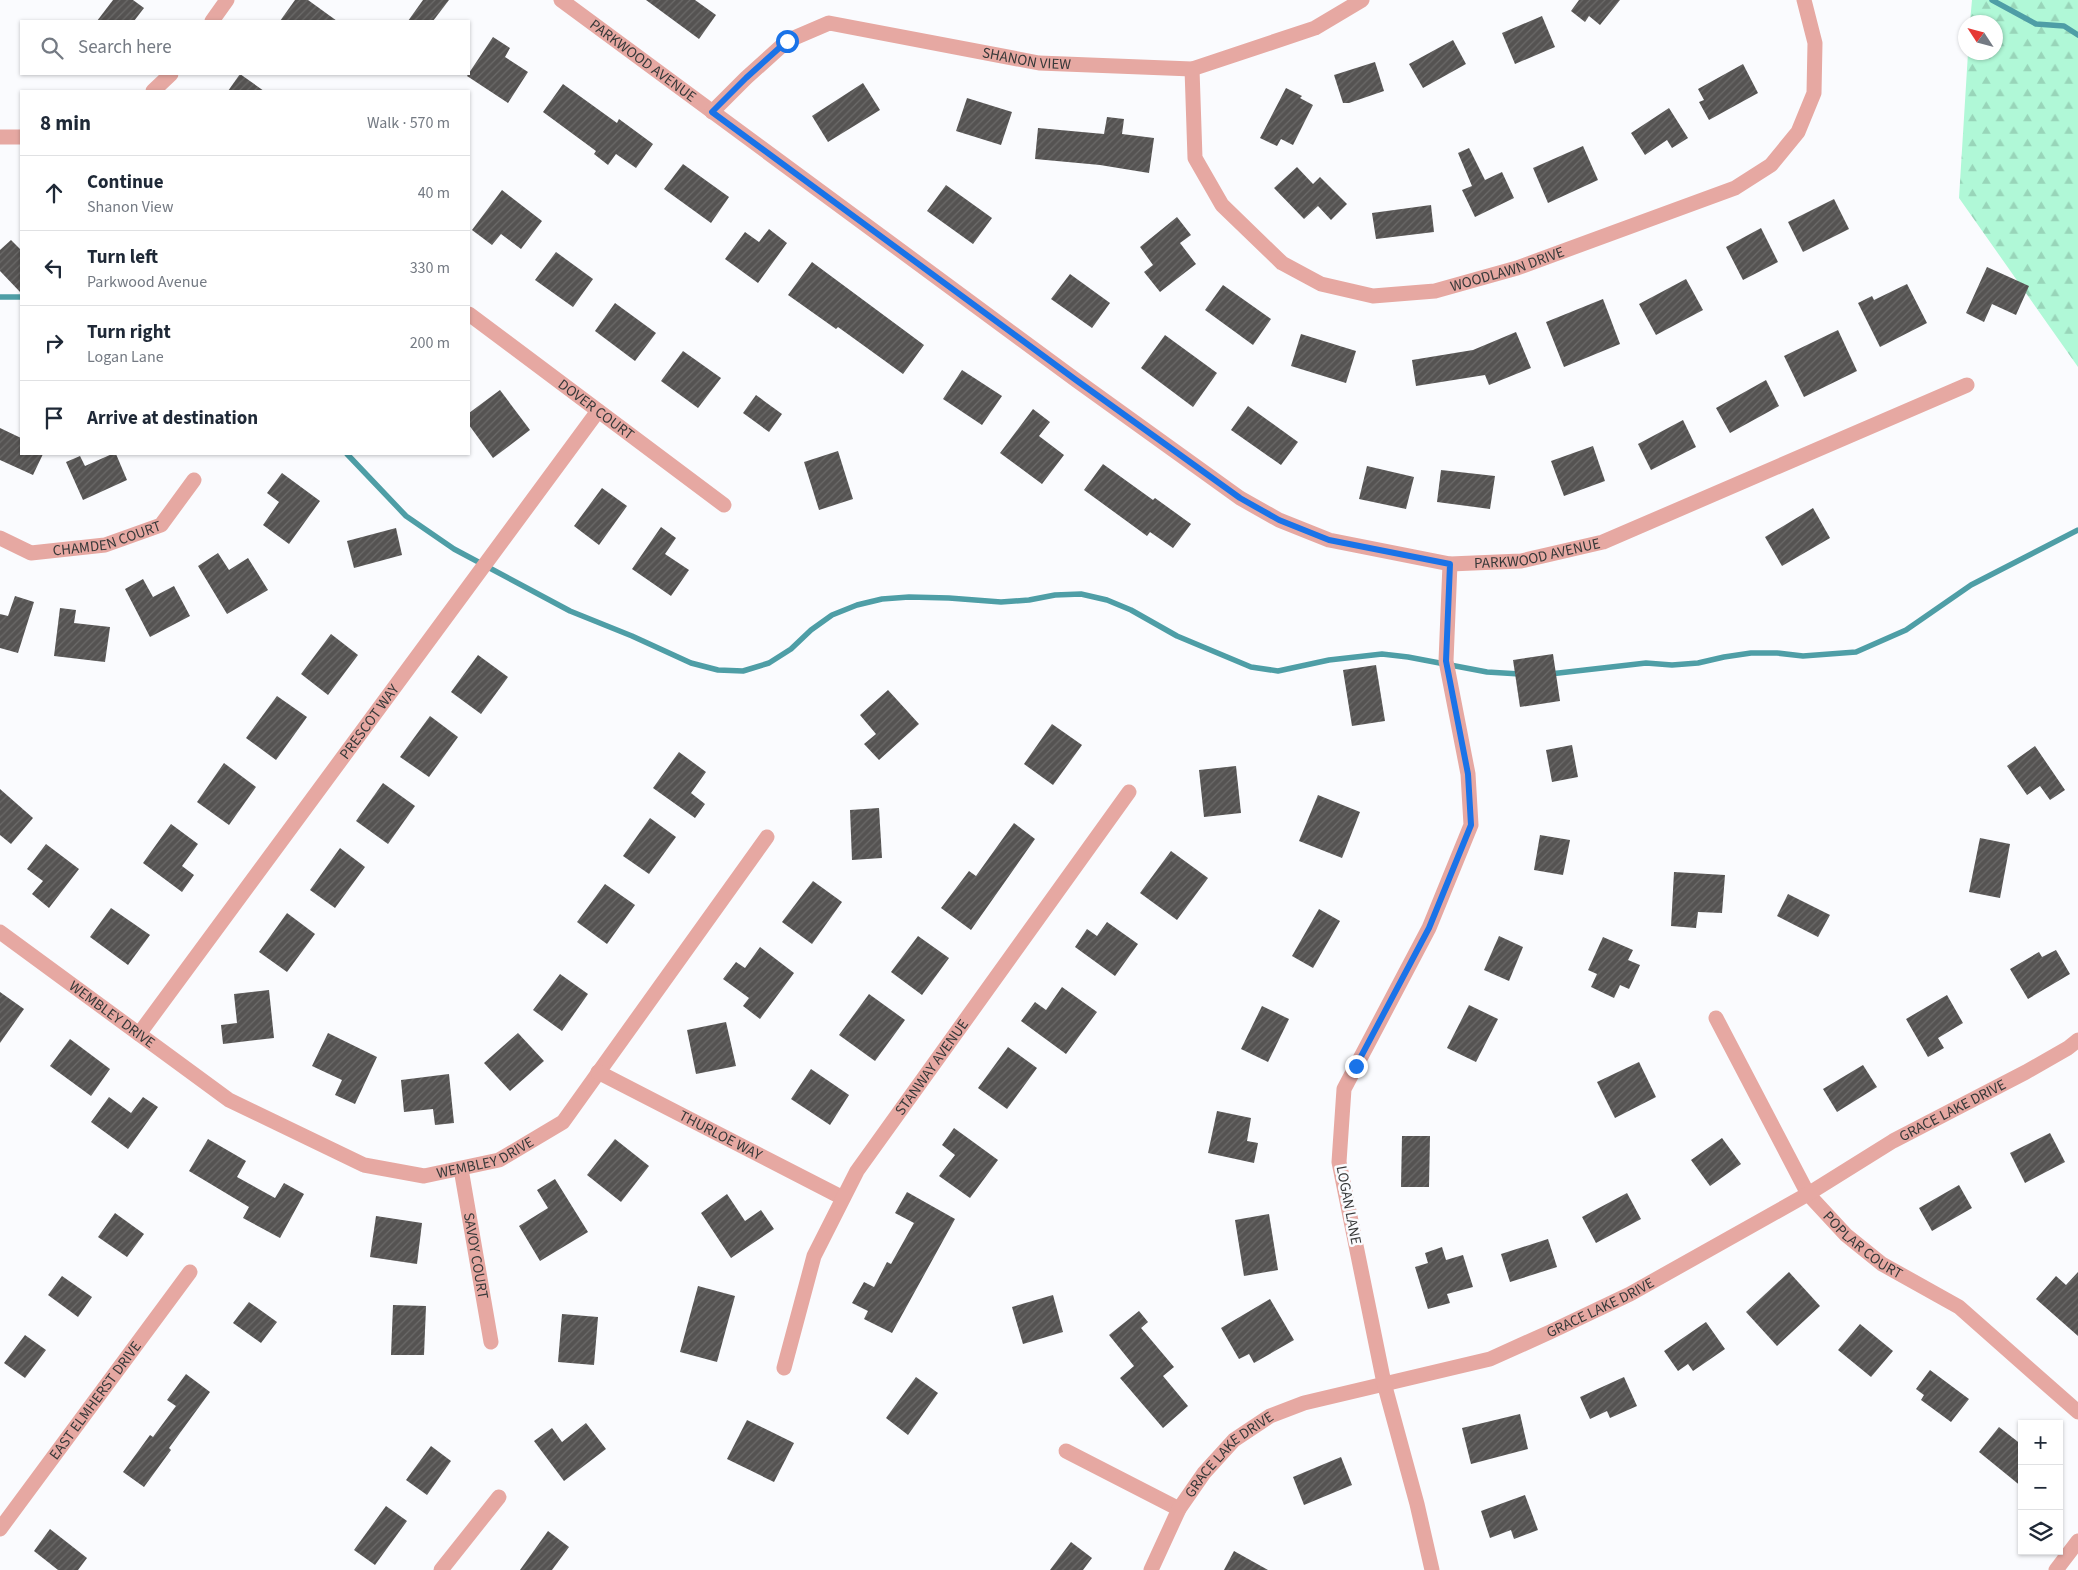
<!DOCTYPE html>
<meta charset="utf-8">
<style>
:root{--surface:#fff;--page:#f6f6f7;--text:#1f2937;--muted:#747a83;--line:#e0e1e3}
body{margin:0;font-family:"Source Sans 3",sans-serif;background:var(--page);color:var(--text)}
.controls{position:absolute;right:15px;bottom:15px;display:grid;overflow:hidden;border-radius:0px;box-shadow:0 1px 4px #0004}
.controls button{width:45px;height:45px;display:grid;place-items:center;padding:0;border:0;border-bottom:1px solid var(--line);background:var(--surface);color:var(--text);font:25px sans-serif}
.compass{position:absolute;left:1958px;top:15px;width:45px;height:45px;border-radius:50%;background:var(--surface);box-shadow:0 1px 4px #0004;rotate:306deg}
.stop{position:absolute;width:15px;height:15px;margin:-11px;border:4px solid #1a73e8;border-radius:50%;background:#fff}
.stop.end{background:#1a73e8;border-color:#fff;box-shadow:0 1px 5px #0008}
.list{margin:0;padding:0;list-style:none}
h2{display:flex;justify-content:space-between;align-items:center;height:65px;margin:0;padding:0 20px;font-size:21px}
h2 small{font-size:16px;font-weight:400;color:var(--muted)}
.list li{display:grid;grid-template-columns:32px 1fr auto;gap:15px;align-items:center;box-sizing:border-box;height:75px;padding:0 20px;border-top:1px solid var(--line)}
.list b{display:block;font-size:19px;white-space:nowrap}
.list p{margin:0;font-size:16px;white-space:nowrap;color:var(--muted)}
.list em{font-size:16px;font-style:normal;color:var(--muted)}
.icon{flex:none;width:28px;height:28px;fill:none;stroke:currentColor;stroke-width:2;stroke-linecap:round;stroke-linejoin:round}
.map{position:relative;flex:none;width:2078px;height:1570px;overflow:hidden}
.search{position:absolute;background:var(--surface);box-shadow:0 1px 4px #0004;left:20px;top:20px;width:450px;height:55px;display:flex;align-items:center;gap:12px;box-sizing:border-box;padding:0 18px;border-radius:0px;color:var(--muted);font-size:19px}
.panel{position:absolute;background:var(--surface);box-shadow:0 1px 4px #0004;left:20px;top:90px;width:450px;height:365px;border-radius:0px}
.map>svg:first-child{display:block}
</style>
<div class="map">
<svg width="2078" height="1570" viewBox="0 0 2078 1570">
<defs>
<pattern id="forest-firs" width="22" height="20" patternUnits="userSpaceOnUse" patternTransform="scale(1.25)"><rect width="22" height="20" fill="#b0f8d7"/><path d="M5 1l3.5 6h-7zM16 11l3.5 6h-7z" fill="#98d5b9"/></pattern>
<pattern id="building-hatch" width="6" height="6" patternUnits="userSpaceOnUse" patternTransform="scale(1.25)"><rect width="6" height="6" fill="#555352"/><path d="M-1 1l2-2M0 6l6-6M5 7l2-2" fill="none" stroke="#6b6a69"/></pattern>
</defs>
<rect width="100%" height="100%" fill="#fafbfe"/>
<polygon fill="url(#forest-firs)" points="1972,0 2078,0 2078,367 1959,198 1968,53 1996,52 1996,22 1970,22"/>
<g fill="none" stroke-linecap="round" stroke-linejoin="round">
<g stroke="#4e9ea6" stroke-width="5.5">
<polyline points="1992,0 2036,24 2064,26 2078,35"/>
<polyline points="0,297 21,297"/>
<polyline points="347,454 406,516 454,549 570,611 632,636 691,663 718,670 743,671 769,663 791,649 811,630 832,615 857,605 882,599 909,597 949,598 1001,602 1029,600 1055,595 1081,594 1107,600 1131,610 1177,636 1251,667 1278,671 1329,660 1382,654 1408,657 1487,672 1520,674"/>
<polyline points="1550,674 1646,663 1672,665 1698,663 1724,657 1751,653 1777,653 1803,656 1856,652 1906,630 1971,585 2078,530"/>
</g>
</g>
<g fill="url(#building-hatch)">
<polygon points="113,0 133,0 144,8 134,21 97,21"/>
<polygon points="295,0 308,0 337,21 280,21"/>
<polygon points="423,0 449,0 433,21 408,21"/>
<polygon points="646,0 695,0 716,15 699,39"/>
<polygon points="1579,0 1620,0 1600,25 1589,16 1585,22 1571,11"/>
<polygon points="1542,16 1555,47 1515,64 1502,33"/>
<polygon points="493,37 510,48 505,57 528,72 508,103 467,76"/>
<polygon points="1453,40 1466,64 1423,88 1409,64"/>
<polygon points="1375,62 1384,91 1349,103 1343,103 1334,75"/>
<polygon points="1743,64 1758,93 1709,120 1699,102 1704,100 1698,89"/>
<polygon points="240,74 264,91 228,91"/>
<polygon points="863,83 880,110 828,142 812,116"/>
<polygon points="563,84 617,123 619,119 653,144 636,168 616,154 608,165 594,154 596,151 543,112"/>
<polygon points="1286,88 1302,96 1300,98 1313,105 1293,145 1281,139 1277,146 1260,138"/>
<polygon points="967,98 1012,112 1001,145 956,131"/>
<polygon points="1669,108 1688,138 1672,148 1667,140 1645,155 1631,133"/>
<polygon points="1107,117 1124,119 1122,134 1154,138 1149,173 1100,165 1035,159 1038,128 1104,134"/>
<polygon points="1583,146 1598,180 1548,203 1533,168"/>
<polygon points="1469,148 1485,180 1502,172 1514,198 1475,217 1462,190 1472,186 1458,153"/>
<polygon points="683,164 729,197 711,223 664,189"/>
<polygon points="1297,167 1313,184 1320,177 1347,204 1331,220 1318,206 1304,219 1274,188"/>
<polygon points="946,185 992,218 973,244 927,211"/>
<polygon points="502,190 542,221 521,249 501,234 492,245 472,230"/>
<polygon points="1834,199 1849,229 1803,252 1788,222"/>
<polygon points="1431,205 1434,232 1376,239 1372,213"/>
<polygon points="1177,217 1191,235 1180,243 1196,264 1160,292 1144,272 1153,265 1140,247"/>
<polygon points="1761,228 1778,262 1743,280 1726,247"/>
<polygon points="769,229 787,243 758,283 725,259 745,232 759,242"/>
<polygon points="11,240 21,250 21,293 0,271 0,250"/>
<polygon points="556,252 593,279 573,307 535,280"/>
<polygon points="812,262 924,345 903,374 838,327 836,329 788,295"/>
<polygon points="1987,267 2029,286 2016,315 1992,304 1984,322 1966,313"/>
<polygon points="1070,274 1110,303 1092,328 1051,299"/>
<polygon points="1686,279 1703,310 1656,335 1639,304"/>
<polygon points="1907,284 1927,323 1880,347 1858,303 1872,296 1874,300"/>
<polygon points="1223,285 1271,319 1253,345 1205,310"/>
<polygon points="1603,299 1620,344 1564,367 1546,322"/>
<polygon points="615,303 656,333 635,361 595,331"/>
<polygon points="1838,330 1857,371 1804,397 1784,356"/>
<polygon points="1516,332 1531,368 1489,385 1485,375 1416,386 1412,360 1473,350"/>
<polygon points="1301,334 1356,351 1346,383 1291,366"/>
<polygon points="1165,335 1217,373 1193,407 1141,368"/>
<polygon points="683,351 721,378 698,408 661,381"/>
<polygon points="962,370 1002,396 982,425 943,399"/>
<polygon points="1766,380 1779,406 1730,433 1716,408"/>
<polygon points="500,390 530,430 493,458 469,425 469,413"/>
<polygon points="756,395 782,414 769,432 743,413"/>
<polygon points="1248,406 1298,442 1281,465 1231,430"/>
<polygon points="1033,409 1050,422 1039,436 1064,455 1042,484 1000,453"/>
<polygon points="1683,420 1696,447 1651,470 1638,444"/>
<polygon points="0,428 21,438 21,454 43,454 33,475 0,460"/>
<polygon points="1593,446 1605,481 1564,496 1551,461"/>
<polygon points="838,451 853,499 819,510 804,462"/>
<polygon points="112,454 116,454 127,480 83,500 66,462 80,456 85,466"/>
<polygon points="1103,464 1153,500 1155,498 1191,524 1173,548 1150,532 1147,536 1084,490"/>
<polygon points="1367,466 1414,477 1406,509 1359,499"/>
<polygon points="1441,470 1495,476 1490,509 1437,502"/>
<polygon points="282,473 320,501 289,544 263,525 279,502 267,493"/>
<polygon points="602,488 627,506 599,545 574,526"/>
<polygon points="1813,508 1830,538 1782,566 1765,537"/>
<polygon points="661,527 676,538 665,554 689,570 671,596 632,569"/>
<polygon points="396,528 402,555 354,568 347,541"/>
<polygon points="218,553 229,570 248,558 268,590 227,614 198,566"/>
<polygon points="143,579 153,597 174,586 190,616 150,637 125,589"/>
<polygon points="15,596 34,602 18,653 0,648 0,614 8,616"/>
<polygon points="60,608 76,610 74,623 110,627 105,662 54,656"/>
<polygon points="331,634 358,655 328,695 301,674"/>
<polygon points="1553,654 1560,701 1520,707 1513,660"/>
<polygon points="478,655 508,677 481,714 451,692"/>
<polygon points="1376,665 1385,721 1352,726 1343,670"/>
<polygon points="888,690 919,724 879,760 864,744 876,734 860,715"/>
<polygon points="277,696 307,717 276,760 246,738"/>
<polygon points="430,716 458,737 429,777 400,757"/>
<polygon points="1052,724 1082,745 1053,785 1024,764"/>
<polygon points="1572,745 1578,777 1552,782 1546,750"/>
<polygon points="2035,746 2065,790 2050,800 2040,786 2027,795 2007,766"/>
<polygon points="679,752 706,772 691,793 705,804 695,818 653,788"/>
<polygon points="224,763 256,787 229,825 197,802"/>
<polygon points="1236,766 1241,813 1204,817 1199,770"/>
<polygon points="383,783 415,806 388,844 356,821"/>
<polygon points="0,789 33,818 11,844 0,835"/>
<polygon points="1318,795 1360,812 1342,858 1299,841"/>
<polygon points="879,808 882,858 852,860 850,810"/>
<polygon points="650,818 676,837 649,874 623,856"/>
<polygon points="1014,823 1035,839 971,930 941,908 969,871 976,876"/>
<polygon points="171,824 198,844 182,866 194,875 182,892 143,863"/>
<polygon points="1540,835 1570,840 1563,875 1534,870"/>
<polygon points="1980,838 2010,844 2000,898 1969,892"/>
<polygon points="46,844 79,869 49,908 32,894 43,881 27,869"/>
<polygon points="340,848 365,867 335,908 310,890"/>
<polygon points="1171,851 1208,878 1177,920 1140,893"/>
<polygon points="1674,872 1725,875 1722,913 1698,912 1696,928 1671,926"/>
<polygon points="813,881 842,902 812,944 782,922"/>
<polygon points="605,884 635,905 607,944 577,922"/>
<polygon points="1788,894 1830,915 1818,937 1777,916"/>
<polygon points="111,908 150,935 128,965 90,937"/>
<polygon points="1319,909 1340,921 1313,968 1292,956"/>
<polygon points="287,913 315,934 287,972 259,952"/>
<polygon points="1107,922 1138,944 1115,976 1075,947 1087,929 1097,936"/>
<polygon points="918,936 949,958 922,995 891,972"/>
<polygon points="1499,936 1523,947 1509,981 1484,970"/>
<polygon points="1603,937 1633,950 1628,960 1640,965 1629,989 1620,985 1614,998 1591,987 1597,974 1588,970"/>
<polygon points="760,947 794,973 760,1019 743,1006 749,998 723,979 736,962 745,968"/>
<polygon points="2056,950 2070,974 2028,999 2010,969 2039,952 2042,957"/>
<polygon points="560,974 588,994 562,1031 533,1010"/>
<polygon points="1062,987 1097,1012 1066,1054 1021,1021 1035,1002 1046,1010"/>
<polygon points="269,990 274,1038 223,1044 221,1025 237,1023 234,994"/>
<polygon points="0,992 24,1009 0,1043"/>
<polygon points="869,994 905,1020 875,1061 839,1035"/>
<polygon points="1947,995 1963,1023 1938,1038 1944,1048 1928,1057 1906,1019"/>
<polygon points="1469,1005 1498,1019 1476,1062 1447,1048"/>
<polygon points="1262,1006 1289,1019 1268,1062 1241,1049"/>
<polygon points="726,1022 736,1066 696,1074 687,1030"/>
<polygon points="328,1033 377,1057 355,1104 335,1095 342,1080 312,1066"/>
<polygon points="518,1033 544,1061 510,1091 484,1063"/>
<polygon points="70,1039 110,1069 91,1096 50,1066"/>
<polygon points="1008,1047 1037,1068 1007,1109 978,1088"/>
<polygon points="1639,1062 1656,1097 1615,1118 1597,1082"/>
<polygon points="1863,1065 1877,1087 1837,1112 1823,1089"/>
<polygon points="811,1069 849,1095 830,1125 791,1099"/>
<polygon points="449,1074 454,1123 435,1125 433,1109 404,1112 401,1080"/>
<polygon points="109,1097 131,1113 143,1097 158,1107 128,1149 91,1122"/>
<polygon points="1217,1111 1251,1118 1247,1141 1258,1143 1254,1163 1208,1153"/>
<polygon points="954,1128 998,1160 970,1198 939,1176 955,1155 942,1145"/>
<polygon points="2050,1133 2065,1162 2025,1183 2010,1153"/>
<polygon points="1402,1136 1430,1136 1429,1187 1401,1187"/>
<polygon points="1722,1138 1741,1164 1710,1186 1691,1160"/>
<polygon points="208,1139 246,1161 237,1177 275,1198 284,1183 304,1194 280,1238 243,1218 249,1207 189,1171"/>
<polygon points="615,1139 649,1166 621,1202 587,1175"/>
<polygon points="555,1179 588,1232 540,1261 519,1226 548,1208 537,1190"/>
<polygon points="1959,1185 1972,1208 1932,1231 1919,1208"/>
<polygon points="907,1192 955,1219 892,1333 864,1319 868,1311 852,1303 864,1282 874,1287 887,1262 891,1264 914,1223 895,1213"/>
<polygon points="1627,1193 1641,1219 1596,1243 1582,1217"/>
<polygon points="727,1194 745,1221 761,1210 774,1229 731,1258 701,1213"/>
<polygon points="115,1213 144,1234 127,1257 98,1237"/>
<polygon points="1269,1214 1278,1270 1244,1276 1235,1220"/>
<polygon points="376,1216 422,1223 417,1264 370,1257"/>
<polygon points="1548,1239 1557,1267 1510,1282 1501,1254"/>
<polygon points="1442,1247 1446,1260 1463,1255 1473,1287 1447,1294 1450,1303 1428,1309 1415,1267 1428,1263 1425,1253"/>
<polygon points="1789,1272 1820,1306 1777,1346 1746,1312"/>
<polygon points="2078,1272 2078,1336 2036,1299 2056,1276 2066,1285"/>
<polygon points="62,1276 92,1297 78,1317 48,1295"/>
<polygon points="698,1286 735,1296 717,1362 680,1352"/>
<polygon points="1053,1295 1063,1332 1023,1344 1012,1307"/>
<polygon points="1270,1299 1294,1340 1254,1363 1249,1354 1239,1359 1221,1328"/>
<polygon points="249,1302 277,1322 261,1343 233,1323"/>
<polygon points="393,1305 426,1306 424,1355 391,1355"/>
<polygon points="1139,1311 1148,1322 1141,1328 1174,1367 1163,1376 1188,1406 1163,1428 1120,1378 1134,1366 1109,1335"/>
<polygon points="562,1314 598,1317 594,1365 558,1362"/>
<polygon points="1706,1322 1725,1349 1693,1371 1688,1364 1678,1371 1664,1351"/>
<polygon points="1860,1324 1893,1351 1871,1377 1838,1350"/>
<polygon points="25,1335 46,1350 25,1378 4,1363"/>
<polygon points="1930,1370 1969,1399 1951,1422 1921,1400 1924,1395 1916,1389"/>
<polygon points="186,1374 210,1392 169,1448 171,1450 144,1487 123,1472 150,1435 153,1437 176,1406 167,1400"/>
<polygon points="916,1377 938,1393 908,1435 886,1418"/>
<polygon points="1624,1377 1637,1406 1610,1418 1607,1411 1590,1419 1580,1397"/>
<polygon points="1520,1414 1528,1449 1471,1464 1462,1428"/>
<polygon points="747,1420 794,1443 774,1482 727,1459"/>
<polygon points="586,1423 606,1449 564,1481 534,1441 552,1428 562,1442"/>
<polygon points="1999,1427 2022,1445 2022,1487 1979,1452"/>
<polygon points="431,1446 451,1461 427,1495 406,1480"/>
<polygon points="1341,1457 1352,1485 1304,1505 1293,1477"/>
<polygon points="1525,1495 1538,1530 1514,1539 1511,1530 1490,1538 1481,1511"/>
<polygon points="386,1506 407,1521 375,1565 354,1550"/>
<polygon points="50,1529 87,1558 78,1570 58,1570 34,1551"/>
<polygon points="548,1531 569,1547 552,1570 520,1570"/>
<polygon points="1071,1542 1092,1558 1083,1570 1050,1570"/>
<polygon points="1234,1551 1268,1570 1224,1570"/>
</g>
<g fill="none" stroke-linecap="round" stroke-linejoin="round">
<g stroke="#e6a8a2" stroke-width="15">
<path id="s1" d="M561 0 1076 380 1240 498 1279 520 1329 540 1450 564 1521 561 1603 542 1967 385"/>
<polyline points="212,21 227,0"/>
<path id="s2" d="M1192 69 1195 158 1222 205 1282 263 1321 284 1373 296 1435 291 1517 268 1735 188 1771 165 1798 132 1814 93 1815 43 1804 0"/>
<polyline points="153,91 171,74"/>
<path id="s3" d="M712 112 746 78 787 41 829 23 1039 63 1192 69 1315 28 1362 0"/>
<polyline points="0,137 21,137"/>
<path id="s4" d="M469 314 724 505"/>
<path id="s5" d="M0 538 31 553 105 545 161 525 194 480"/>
<path id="s6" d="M0 932 229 1100 364 1165 424 1176 499 1160 563 1122 767 837"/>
<path id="s7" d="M1716 1018 1808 1194 1846 1235 1882 1264 1959 1307 2078 1412"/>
<path id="s8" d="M139 1034 598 411"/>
<path id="s9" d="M598 1072 843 1198"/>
<path id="s10" d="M461 1169 491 1342"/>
<path id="s11" d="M784 1368 814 1256 857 1171 1129 792"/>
<polyline points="1066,1451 1179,1509"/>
<path id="s12" d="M0 1529 190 1272"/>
<polyline points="441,1570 499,1497"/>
<path id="s13" d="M1151 1570 1179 1509 1204 1473 1234 1440 1270 1416 1304 1403 1490 1359 1550 1332 1630 1294 1808 1194 1893 1141 2026 1072 2068 1048 2078 1040"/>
<polyline points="1432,1570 1417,1504 1384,1383 1339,1162 1344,1089 1429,928 1471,825 1468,774 1446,661 1450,564"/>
<polyline points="2056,1570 2078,1541"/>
</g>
</g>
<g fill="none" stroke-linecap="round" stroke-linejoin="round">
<polyline stroke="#1a73e8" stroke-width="6" points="787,41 746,78 712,112 1076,380 1240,498 1279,520 1329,540 1450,564 1446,661 1468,774 1471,825 1429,928 1356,1066"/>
</g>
<g text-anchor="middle" stroke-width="5" stroke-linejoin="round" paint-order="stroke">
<g font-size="15" fill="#383939" stroke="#fafbfe">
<text dy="5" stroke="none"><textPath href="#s3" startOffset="350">SHANON VIEW</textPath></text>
<text dy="5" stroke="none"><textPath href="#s1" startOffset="102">PARKWOOD AVENUE</textPath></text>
<text dy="5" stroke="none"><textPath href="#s2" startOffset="462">WOODLAWN DRIVE</textPath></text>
<text dy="5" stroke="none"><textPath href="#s4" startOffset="159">DOVER COURT</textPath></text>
<text dy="5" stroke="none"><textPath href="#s5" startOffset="112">CHAMDEN COURT</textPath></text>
<text dy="5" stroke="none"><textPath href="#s1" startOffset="1152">PARKWOOD AVENUE</textPath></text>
<text dy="5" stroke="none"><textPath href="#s8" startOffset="388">PRESCOT WAY</textPath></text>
<text dy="5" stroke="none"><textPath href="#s6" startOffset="139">WEMBLEY DRIVE</textPath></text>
<text dy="5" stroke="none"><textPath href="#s11" startOffset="339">STANWAY AVENUE</textPath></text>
<text dy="5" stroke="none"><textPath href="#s13" startOffset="952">GRACE LAKE DRIVE</textPath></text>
<text dy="5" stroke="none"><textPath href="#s9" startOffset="138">THURLOE WAY</textPath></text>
<text dy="5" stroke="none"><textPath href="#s6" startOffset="559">WEMBLEY DRIVE</textPath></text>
<text transform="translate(1349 1205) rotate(79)" y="5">LOGAN LANE</text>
<text dy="5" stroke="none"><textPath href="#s7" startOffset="274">POPLAR COURT</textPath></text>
<text dy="5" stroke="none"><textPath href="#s10" startOffset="88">SAVOY COURT</textPath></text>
<text dy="5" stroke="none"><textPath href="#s13" startOffset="548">GRACE LAKE DRIVE</textPath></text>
<text dy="5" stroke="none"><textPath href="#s12" startOffset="160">EAST ELMHERST DRIVE</textPath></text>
<text dy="5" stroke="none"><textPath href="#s13" startOffset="142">GRACE LAKE DRIVE</textPath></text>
</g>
</g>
</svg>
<div class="controls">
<button>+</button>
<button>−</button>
<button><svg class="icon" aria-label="layers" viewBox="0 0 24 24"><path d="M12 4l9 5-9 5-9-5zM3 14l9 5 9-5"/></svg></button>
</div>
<svg class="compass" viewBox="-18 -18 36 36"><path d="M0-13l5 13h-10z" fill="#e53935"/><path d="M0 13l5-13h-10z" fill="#747a83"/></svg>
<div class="stop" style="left:787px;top:41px"></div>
<div class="stop end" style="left:1356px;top:1066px"></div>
<div class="search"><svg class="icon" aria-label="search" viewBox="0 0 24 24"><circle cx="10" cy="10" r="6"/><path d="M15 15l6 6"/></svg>Search here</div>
<section class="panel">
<h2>8 min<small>Walk · 570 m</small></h2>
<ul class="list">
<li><svg class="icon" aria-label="ahead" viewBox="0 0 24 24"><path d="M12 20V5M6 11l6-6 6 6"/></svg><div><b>Continue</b><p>Shanon View</p></div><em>40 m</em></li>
<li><svg class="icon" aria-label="left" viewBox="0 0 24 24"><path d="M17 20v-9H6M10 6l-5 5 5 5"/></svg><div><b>Turn left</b><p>Parkwood Avenue</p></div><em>330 m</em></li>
<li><svg class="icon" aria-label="right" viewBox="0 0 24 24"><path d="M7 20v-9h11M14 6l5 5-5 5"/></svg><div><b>Turn right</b><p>Logan Lane</p></div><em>200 m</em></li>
<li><svg class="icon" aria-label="arrive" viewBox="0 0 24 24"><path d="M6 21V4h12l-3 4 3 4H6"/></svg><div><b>Arrive at destination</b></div></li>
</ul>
</section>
</div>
